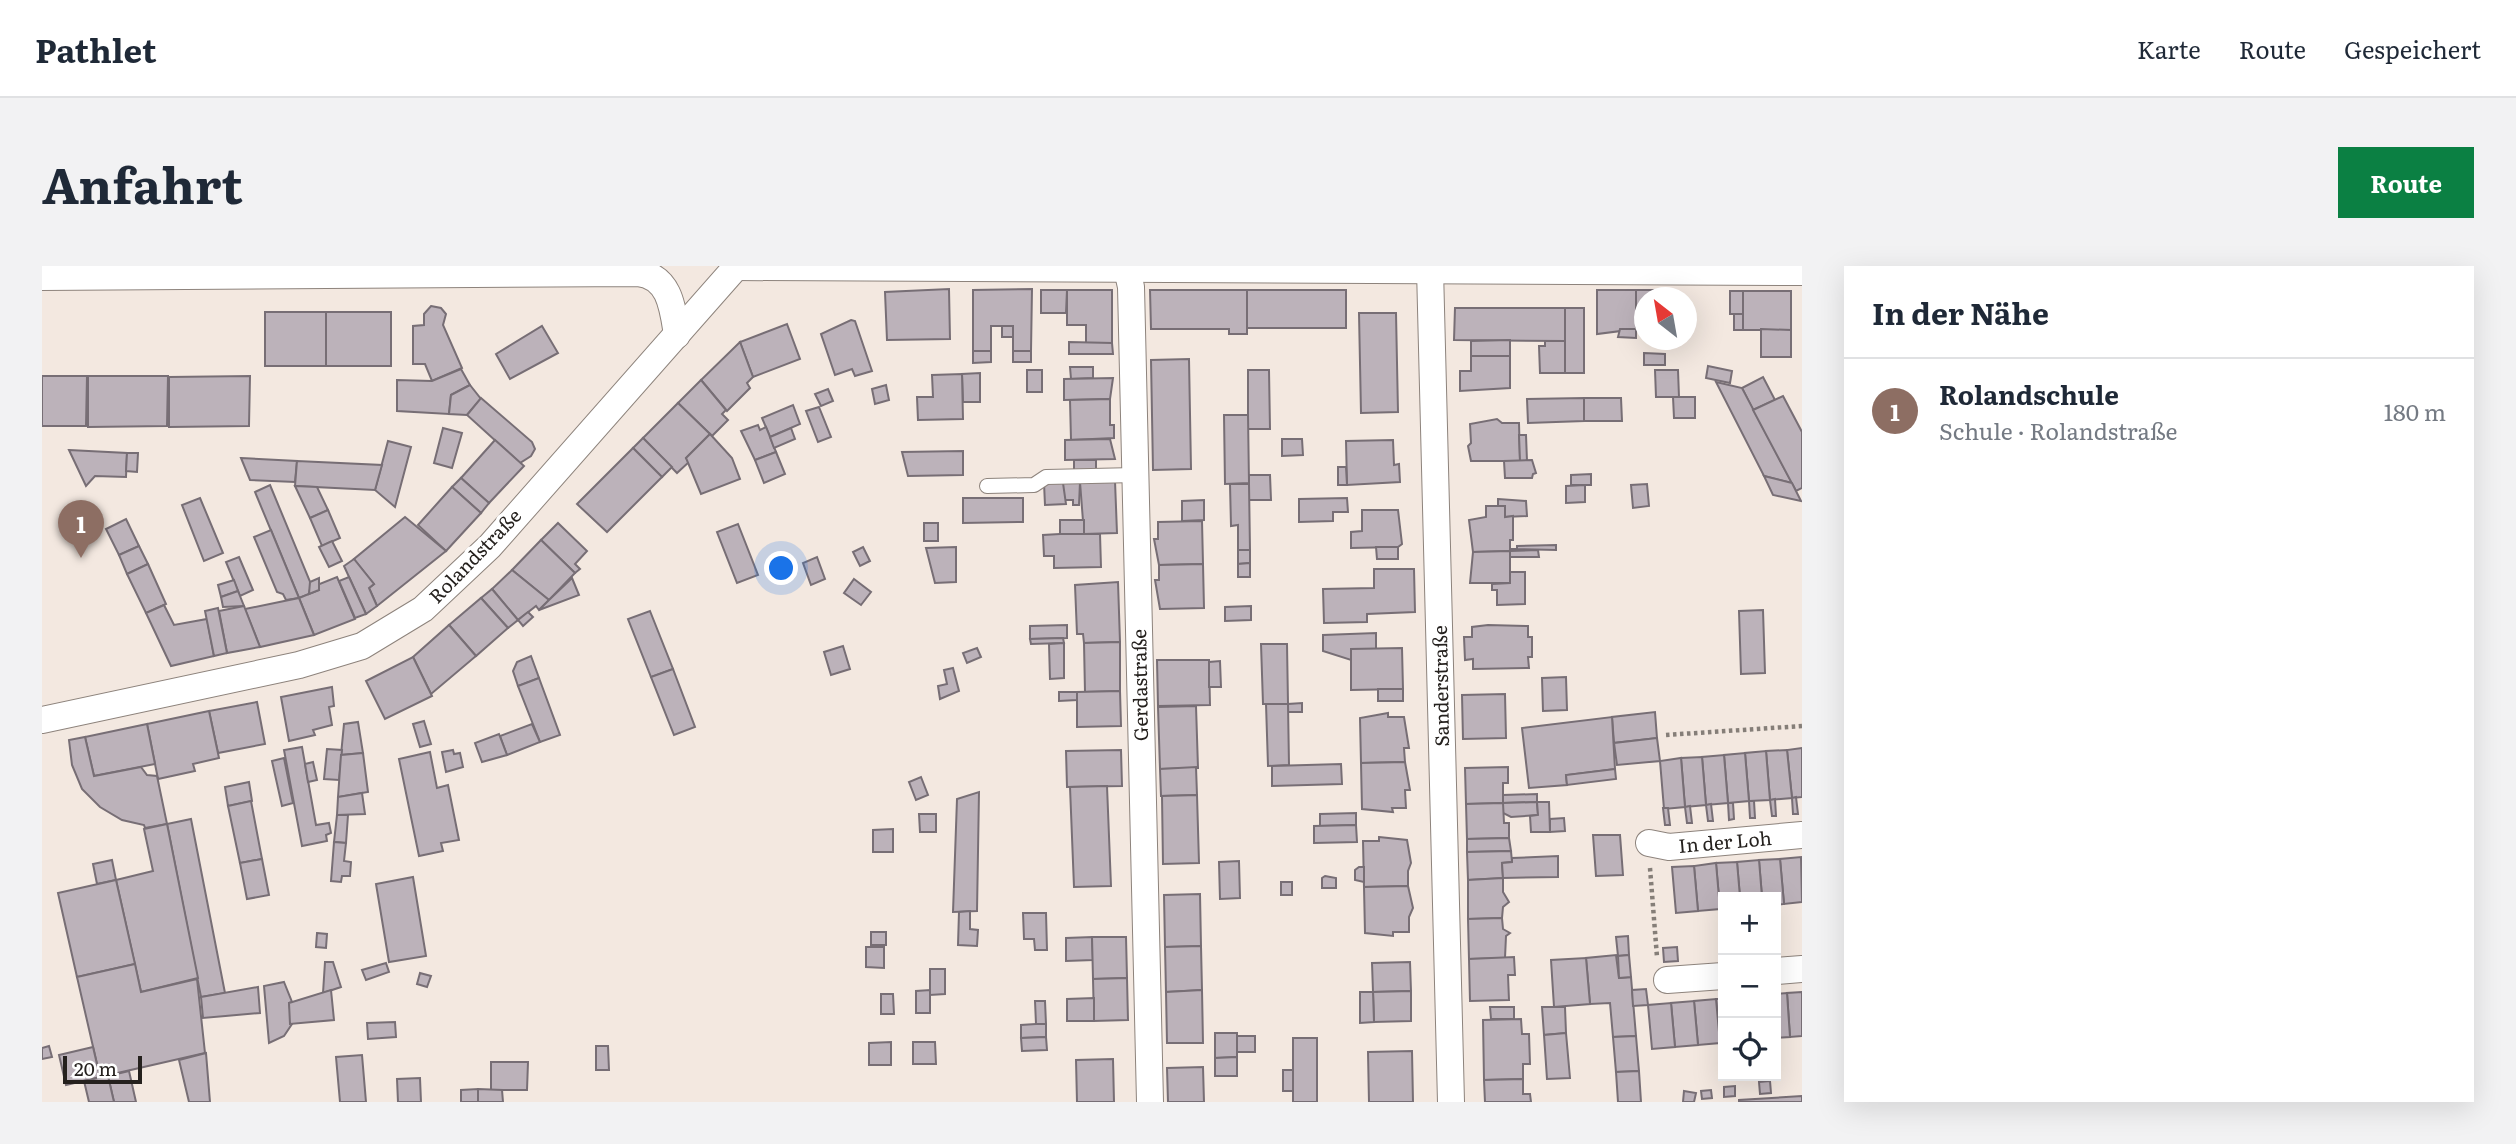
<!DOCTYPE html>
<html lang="de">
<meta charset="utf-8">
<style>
:root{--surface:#fff;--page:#f2f2f3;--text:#1f2937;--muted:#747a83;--line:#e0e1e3;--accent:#0b8043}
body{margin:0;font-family:Literata,serif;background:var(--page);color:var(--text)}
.controls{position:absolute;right:21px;bottom:21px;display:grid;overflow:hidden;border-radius:0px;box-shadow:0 7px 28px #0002}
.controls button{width:63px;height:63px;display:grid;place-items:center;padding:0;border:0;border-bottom:2px solid var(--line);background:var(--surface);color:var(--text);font:35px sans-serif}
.compass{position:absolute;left:1592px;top:21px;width:63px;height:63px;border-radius:50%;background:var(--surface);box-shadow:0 7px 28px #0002;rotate:329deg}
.scale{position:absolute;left:21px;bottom:18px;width:79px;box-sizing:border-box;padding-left:7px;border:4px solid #25211e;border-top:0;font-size:19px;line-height:24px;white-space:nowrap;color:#25211e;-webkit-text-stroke:5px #fff;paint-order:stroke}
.you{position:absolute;left:740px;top:303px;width:24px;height:24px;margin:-18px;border:5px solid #fff;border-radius:50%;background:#1a73e8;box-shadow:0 0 0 10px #1a73e833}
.badge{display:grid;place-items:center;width:46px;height:46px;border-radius:50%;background:var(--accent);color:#fff;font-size:23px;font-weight:700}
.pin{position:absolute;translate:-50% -58px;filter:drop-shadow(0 2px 4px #0008)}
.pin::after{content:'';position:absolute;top:37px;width:24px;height:21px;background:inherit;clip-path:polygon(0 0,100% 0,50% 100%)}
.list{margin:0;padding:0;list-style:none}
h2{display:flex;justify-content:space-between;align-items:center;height:91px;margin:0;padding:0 28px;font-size:30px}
h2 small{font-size:23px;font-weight:400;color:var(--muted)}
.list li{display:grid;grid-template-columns:46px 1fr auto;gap:21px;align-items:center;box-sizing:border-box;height:105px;padding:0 28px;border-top:2px solid var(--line)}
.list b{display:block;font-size:26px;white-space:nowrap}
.list p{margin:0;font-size:23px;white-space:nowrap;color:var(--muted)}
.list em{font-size:23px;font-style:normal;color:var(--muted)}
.icon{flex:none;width:38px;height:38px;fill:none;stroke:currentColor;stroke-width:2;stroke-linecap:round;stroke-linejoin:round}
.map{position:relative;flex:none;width:1760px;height:836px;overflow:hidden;border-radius:0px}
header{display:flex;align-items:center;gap:42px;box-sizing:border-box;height:98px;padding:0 35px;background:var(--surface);border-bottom:2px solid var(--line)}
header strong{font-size:33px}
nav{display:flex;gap:38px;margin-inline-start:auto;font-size:24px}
.intro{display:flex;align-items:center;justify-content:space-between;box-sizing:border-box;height:168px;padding:0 42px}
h1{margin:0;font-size:49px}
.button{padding:18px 32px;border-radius:0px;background:var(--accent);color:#fff;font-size:24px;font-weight:700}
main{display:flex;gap:42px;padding:0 42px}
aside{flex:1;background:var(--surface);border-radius:0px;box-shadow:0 7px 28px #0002}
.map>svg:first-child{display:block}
</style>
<header>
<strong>Pathlet</strong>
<nav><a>Karte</a><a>Route</a><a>Gespeichert</a></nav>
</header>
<div class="intro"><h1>Anfahrt</h1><a class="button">Route</a></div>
<main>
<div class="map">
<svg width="1760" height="836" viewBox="0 0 1760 836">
<rect width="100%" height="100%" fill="#f3e8e0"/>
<g fill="#bcb2ba" stroke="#776e75" stroke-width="2">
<polygon points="907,23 908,73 845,74 843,26"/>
<polygon points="990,23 989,85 971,85 971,60 949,60 949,85 931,85 931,24"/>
<polygon points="999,24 1025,24 1024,47 999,47"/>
<polygon points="1025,24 1070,24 1070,77 1044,77 1044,59 1025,59"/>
<polygon points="1108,24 1205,24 1205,68 1187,68 1187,63 1109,63"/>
<rect x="1205" y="24" width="99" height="38"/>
<polygon points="1555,24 1594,24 1594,63 1555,68"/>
<polygon points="1594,24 1633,24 1633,32 1602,32 1602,63 1594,63"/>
<rect x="1688" y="25" width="13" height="23"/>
<rect x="1701" y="25" width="48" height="39"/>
<polygon points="389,40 399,42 404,48 401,59 420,102 390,115 383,98 371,98 371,60 382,59 382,48"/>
<polygon points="1413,42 1523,42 1523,75 1412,74"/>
<rect x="1523" y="42" width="19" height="65"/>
<rect x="223" y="46" width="61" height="54"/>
<rect x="284" y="46" width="65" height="54"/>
<polygon points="1317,47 1354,47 1356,146 1319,147"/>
<rect x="1692" y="48" width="9" height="16"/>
<polygon points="809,54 813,55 830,105 813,110 810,103 793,109 779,68"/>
<polygon points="745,58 758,93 711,111 698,76"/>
<polygon points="500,60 516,87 468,113 454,88"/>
<rect x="960" y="60" width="11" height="11"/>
<polygon points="1578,63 1594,63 1594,72 1576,71"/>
<polygon points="1719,63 1749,64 1749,91 1719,91"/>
<polygon points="1468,74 1468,90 1429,90 1429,75"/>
<polygon points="1503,75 1523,75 1523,107 1498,107 1497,80 1503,80"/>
<polygon points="698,76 711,111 705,117 708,122 685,145 659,114"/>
<polygon points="1027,76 1070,77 1071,88 1027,88"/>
<polygon points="931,85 949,85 949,96 931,97"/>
<rect x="971" y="85" width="18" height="11"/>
<polygon points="1602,87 1623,88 1623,99 1602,99"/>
<polygon points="1429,90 1468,90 1468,122 1418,125 1418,105 1429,105"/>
<polygon points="1147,93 1149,203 1111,204 1109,94"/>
<polygon points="1666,100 1690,105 1688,117 1664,112"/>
<polygon points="1028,101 1051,101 1051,112 1029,113"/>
<polygon points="419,103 428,119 409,129 407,148 355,145 355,114 390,115"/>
<rect x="985" y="104" width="15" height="22"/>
<polygon points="1206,104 1227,104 1228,163 1206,163"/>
<polygon points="1613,104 1636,104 1637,131 1614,131"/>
<polygon points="938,107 938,136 921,136 920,108"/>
<polygon points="920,108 921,153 876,154 875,131 891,131 890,109"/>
<polygon points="0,110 45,110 44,160 0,160"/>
<polygon points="46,110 126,110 125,160 46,161"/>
<polygon points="208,110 207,160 127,161 127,111"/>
<polygon points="1721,111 1733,134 1711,144 1700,122"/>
<polygon points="1071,112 1068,133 1022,134 1022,113"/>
<polygon points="659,114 684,144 680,148 686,154 670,170 636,137"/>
<polygon points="1674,116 1700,122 1750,217 1722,210"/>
<polygon points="428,119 439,133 425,149 407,148 409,129"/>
<polygon points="844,119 847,134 833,138 830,123"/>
<polygon points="786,123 791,135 779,140 773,128"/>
<polygon points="1741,130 1760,166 1760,222 1754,225 1711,144"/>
<polygon points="1631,131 1653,131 1653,152 1632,152"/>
<polygon points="439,132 490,176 493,183 489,190 478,197 425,149"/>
<polygon points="1542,132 1542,155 1486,157 1485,133"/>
<polygon points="1542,132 1579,132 1580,155 1542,155"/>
<polygon points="1068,133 1068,159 1072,159 1072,172 1029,174 1028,134"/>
<polygon points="636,137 668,168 644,192 647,196 635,207 601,172"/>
<polygon points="751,139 758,158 728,171 720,152"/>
<polygon points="777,141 789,171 776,176 764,145"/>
<polygon points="1182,149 1206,149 1207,217 1183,218"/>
<polygon points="1455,153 1460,157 1477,157 1478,195 1429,195 1426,180 1429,177 1428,158"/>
<polygon points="716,159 718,164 724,161 734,186 713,194 699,165"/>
<polygon points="401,162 420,167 410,202 392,197"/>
<polygon points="749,162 753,173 732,182 728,171"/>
<polygon points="668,168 690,192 698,213 659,228 644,192"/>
<polygon points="1477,169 1484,169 1485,195 1478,195"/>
<polygon points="601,172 630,201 620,211 591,182"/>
<polygon points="1068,173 1073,193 1023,194 1023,174"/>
<polygon points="1240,173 1260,173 1261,189 1240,190"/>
<polygon points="453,174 482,200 447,237 419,212"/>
<polygon points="1351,174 1352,199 1357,198 1358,216 1305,219 1304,175"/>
<polygon points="346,175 369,181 353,241 333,224"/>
<polygon points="591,182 620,211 565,266 535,238"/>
<polygon points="27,184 85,187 84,211 53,210 44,220"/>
<polygon points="921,185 921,209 866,210 860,186"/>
<polygon points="734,186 743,208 722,217 713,194"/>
<polygon points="85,187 96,187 95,206 84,205"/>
<polygon points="199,192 255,195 253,216 208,214"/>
<polygon points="1032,194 1054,194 1054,205 1032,206"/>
<polygon points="1490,194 1494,207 1491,208 1490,212 1463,212 1462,195"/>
<polygon points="255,195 340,199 333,224 253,220"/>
<polygon points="1296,201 1304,201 1305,219 1296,219"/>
<polygon points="1549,208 1549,219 1529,219 1529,209"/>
<polygon points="1207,209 1228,209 1229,234 1207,234"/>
<polygon points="1722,210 1750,217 1759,235 1731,229"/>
<polygon points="419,212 447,237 439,247 410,221"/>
<polygon points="1073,215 1075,267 1042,268 1038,216"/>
<polygon points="1038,216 1037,239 1031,239 1031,234 1021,234 1021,217"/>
<polygon points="1002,217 1021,217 1024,238 1003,239"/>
<polygon points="1188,218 1207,218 1208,284 1196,284 1196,259 1189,260"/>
<polygon points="1605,218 1607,240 1591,242 1589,219"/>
<polygon points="228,219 269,318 267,328 257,332 213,226"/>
<polygon points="1543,219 1543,236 1524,237 1524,220"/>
<polygon points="253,220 275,221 286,244 268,252"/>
<polygon points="410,221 439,247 404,285 376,259"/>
<polygon points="158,232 181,287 162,295 140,239"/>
<polygon points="921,232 981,232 981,256 921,257"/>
<polygon points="1305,232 1306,246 1291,246 1291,255 1257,256 1257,233"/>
<polygon points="1456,233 1484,235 1485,250 1463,251 1463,240 1456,240"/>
<polygon points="1162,234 1162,254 1140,255 1140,235"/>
<polygon points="1444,240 1463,240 1463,251 1471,250 1471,274 1468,274 1468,285 1431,286 1427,254 1444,251"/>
<polygon points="286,244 298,272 280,280 268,252"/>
<polygon points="1320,244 1356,244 1360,278 1356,281 1309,282 1309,266 1320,265"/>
<polygon points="363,251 404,285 335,340 327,322 332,318 312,293"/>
<polygon points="84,253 97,280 77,289 64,263"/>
<rect x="1018" y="254" width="24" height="14"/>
<polygon points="1160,255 1161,298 1117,299 1112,273 1116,273 1116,256"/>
<polygon points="516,257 545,285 533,298 538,303 533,307 499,274"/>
<rect x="882" y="257" width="14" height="18"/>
<polygon points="696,258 716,309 695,317 675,266"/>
<polygon points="229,264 257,332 244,334 241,328 235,326 212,271"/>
<polygon points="1018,268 1058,268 1059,301 1012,302 1012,290 1002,290 1001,269"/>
<polygon points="499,274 533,307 507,334 470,304"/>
<polygon points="290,275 300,295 287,301 277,281"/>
<polygon points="1514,279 1514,284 1467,283 1475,283 1475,280"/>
<polygon points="97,280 106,298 85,308 77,289"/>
<polygon points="821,281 828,295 818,300 811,286"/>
<polygon points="914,281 914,316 893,317 884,282"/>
<polygon points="1334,281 1356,281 1356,293 1335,293"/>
<polygon points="1196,284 1208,284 1208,297 1196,298"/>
<polygon points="1496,284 1497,291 1468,291 1468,285"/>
<polygon points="1468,285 1468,317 1428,317 1431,286"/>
<polygon points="197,291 211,324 198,330 184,296"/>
<polygon points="775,291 783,313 769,319 761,297"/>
<polygon points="312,293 332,318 327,322 335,340 324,348 302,300"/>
<polygon points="1208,297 1208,311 1196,311 1196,298"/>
<polygon points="106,298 124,338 104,347 85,308"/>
<polygon points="1161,298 1162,342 1118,343 1113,314 1117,314 1117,299"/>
<polygon points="1332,303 1372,303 1373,346 1325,348 1325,356 1282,357 1281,323 1332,322"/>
<polygon points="470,304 507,334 497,344 494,340 476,354 450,323"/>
<polygon points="1468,306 1483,306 1483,338 1455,339 1455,324 1450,324 1450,318 1468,317"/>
<polygon points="295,311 313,353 272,369 257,332 277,324 275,319"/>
<polygon points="307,311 324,348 313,352 297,315"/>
<polygon points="277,312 277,324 267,328 268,316"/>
<polygon points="530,312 537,329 497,344 507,334"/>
<polygon points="812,313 829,326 819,339 802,327"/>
<polygon points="192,314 196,325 179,331 176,319"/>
<polygon points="1076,316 1078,376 1042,377 1041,368 1035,368 1033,319"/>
<polygon points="450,323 476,354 466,362 439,332"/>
<polygon points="196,325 202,340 181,341 179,331"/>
<polygon points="257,332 272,369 218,381 203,343"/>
<polygon points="439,332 466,362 434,390 407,359"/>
<polygon points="122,339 132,359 165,353 172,390 129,400 104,347"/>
<polygon points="202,340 218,381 185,387 177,345"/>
<polygon points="1209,340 1209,354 1183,355 1183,341"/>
<polygon points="176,342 185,387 172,390 163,345"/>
<polygon points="1721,344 1723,407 1699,408 1697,345"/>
<polygon points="608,345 631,403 609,411 586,353"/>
<polygon points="486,346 491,351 481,360 476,354"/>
<polygon points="407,359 434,390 389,428 371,391"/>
<polygon points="1025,359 1025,372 988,373 988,360"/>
<polygon points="1446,359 1486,360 1486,371 1490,371 1490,391 1486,391 1487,402 1431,403 1431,393 1423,394 1422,371 1430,371 1430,361"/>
<polygon points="1334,367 1334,383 1309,383 1309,394 1281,385 1281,369"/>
<polygon points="1021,372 1022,377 989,378 988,373"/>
<polygon points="1078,376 1078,425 1043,426 1042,377"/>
<polygon points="1022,377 1022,412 1008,413 1007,378"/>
<polygon points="1219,378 1245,378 1246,438 1221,438"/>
<polygon points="801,380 808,403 789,409 782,386"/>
<polygon points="935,382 939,391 925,397 921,387"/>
<polygon points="1360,382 1361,423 1309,424 1309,383"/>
<polygon points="489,390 497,412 476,420 471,405 475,396"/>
<polygon points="371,391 390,430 343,453 324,415"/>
<polygon points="1115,394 1167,394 1168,439 1116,440"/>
<polygon points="1178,395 1179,421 1167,421 1167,396"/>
<polygon points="911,402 917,425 898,433 896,420 905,418 902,404"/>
<polygon points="631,403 653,461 632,469 609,411"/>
<polygon points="1524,411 1525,444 1501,445 1500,412"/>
<polygon points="497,412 518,469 498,476 476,420"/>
<polygon points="290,421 292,440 287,441 290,459 271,464 273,469 247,475 239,431"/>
<rect x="1336" y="423" width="25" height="12"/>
<polygon points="1078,425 1079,460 1035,461 1035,426"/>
<polygon points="1017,426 1035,426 1035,434 1017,435"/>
<polygon points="1463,428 1464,472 1421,473 1420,429"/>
<polygon points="215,436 223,478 176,487 167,445"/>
<polygon points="1260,437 1260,446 1246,446 1246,438"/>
<polygon points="1224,438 1246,438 1247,499 1226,500"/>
<polygon points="1154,440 1156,502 1118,503 1116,441"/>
<polygon points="167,445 177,492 151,498 153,505 116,513 105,458"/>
<polygon points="1613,446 1615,472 1572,477 1570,451"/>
<polygon points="1346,447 1346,451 1362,451 1367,482 1362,482 1363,496 1319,497 1318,452"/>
<polygon points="1570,451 1573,503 1524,509 1525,519 1487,522 1480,462"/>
<polygon points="382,455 389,478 378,481 371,458"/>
<polygon points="316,456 321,487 299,489 302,458"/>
<polygon points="105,458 113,498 52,510 43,471"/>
<polygon points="490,458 498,476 465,489 458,470"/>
<polygon points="457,468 465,489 440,496 433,477"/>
<polygon points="43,471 52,510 99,501 105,509 115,510 125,558 103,562 102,559 80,554 58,541 40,523 30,499 27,474"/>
<polygon points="1615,472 1618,495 1575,499 1572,477"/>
<polygon points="260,481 274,559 287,557 289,567 284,569 285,575 260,580 242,484"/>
<polygon points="1760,482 1760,531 1750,532 1745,484"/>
<polygon points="285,483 300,484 297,514 282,513"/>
<polygon points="411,484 412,488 418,487 421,501 404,506 400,486"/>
<polygon points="1079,484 1080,520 1025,521 1024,485"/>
<polygon points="1745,484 1750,532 1728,534 1724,485"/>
<polygon points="1724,485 1728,534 1707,535 1703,487"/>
<polygon points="388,486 395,522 406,519 417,574 399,577 401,585 377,590 357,493"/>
<polygon points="321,487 326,526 296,531 299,489"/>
<polygon points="1703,487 1707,535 1686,537 1682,489"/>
<polygon points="1682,489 1686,537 1664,539 1660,491"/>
<polygon points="1660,491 1664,539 1643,541 1639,492"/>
<polygon points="242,492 251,537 240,540 230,495"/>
<polygon points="1639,492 1643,541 1622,543 1618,495"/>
<polygon points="271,496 275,514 266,516 263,498"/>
<polygon points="1363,496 1368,524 1363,524 1364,542 1350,542 1351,546 1320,543 1319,497"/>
<polygon points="1299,498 1300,518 1230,520 1230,500"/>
<polygon points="1154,501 1155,529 1119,530 1118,503"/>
<polygon points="1466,501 1466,517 1461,517 1461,537 1424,538 1423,502"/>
<polygon points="1573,503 1574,513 1525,519 1524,509"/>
<polygon points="879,511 886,529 874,534 867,516"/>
<polygon points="207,516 210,535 186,540 183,521"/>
<polygon points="1065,520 1069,620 1032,621 1028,521"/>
<polygon points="937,526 935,645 911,646 915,533"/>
<polygon points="320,527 323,548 295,549 296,531"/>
<polygon points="1495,528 1495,536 1461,537 1461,529"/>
<polygon points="1155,529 1157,597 1121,598 1120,530"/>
<polygon points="1754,531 1756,548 1751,548 1750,532"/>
<polygon points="1733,533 1734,550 1730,550 1728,534"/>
<polygon points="209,535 220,593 198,597 186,540"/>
<polygon points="1707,535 1712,535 1713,552 1708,552"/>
<polygon points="1495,536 1496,549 1469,551 1461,547 1461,537"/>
<polygon points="1495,536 1507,536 1508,566 1489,566 1488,550 1496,549"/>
<polygon points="1461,537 1462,557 1467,557 1467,572 1425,573 1424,538"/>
<polygon points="1686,537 1691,537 1692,553 1687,554"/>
<polygon points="1669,538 1671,555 1666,555 1664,539"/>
<polygon points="1648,540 1650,557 1645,557 1643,541"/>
<polygon points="1621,542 1626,542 1628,559 1623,559"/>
<polygon points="1314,547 1314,559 1278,560 1278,548"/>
<polygon points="877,548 894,548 894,566 878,566"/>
<polygon points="295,549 306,549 304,577 292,576"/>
<polygon points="1522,552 1523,565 1508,566 1508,553"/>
<polygon points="149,553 183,727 159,731 125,558"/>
<polygon points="125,558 156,712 99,726 74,614 111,605 102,563"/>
<polygon points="1314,559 1315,576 1272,577 1272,560"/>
<polygon points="851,563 851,586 831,586 831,564"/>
<polygon points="1551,569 1578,569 1581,609 1554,610"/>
<polygon points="1337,571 1365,574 1369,597 1366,605 1366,620 1322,621 1321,575 1337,575"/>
<polygon points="1467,572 1469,585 1425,586 1425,573"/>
<polygon points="292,576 304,577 302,595 309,596 308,610 300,610 299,616 289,615"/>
<polygon points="1469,585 1470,596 1460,597 1461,612 1426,614 1425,586"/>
<polygon points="1516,590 1516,611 1461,612 1460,597 1470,596 1470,592"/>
<polygon points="1759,591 1760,636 1742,638 1738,593"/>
<polygon points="220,593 227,629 205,633 198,597"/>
<polygon points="1738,593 1742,638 1734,639 1734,631 1720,631 1717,594"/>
<polygon points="70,594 74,614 55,618 51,598"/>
<polygon points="1717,594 1720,631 1698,631 1695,596"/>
<polygon points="1197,595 1198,632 1178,633 1177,596"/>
<polygon points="1695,596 1698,631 1681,631 1681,643 1678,643 1674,597"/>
<polygon points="1674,597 1678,643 1656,645 1652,600"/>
<polygon points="1652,600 1656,645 1634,647 1630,601"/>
<polygon points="1317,601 1322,601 1322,616 1313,614 1313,604"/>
<polygon points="1283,610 1294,612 1294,622 1280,622 1280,612"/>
<polygon points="371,611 384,690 347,696 334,618"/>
<polygon points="1461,612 1461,626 1467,636 1461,641 1460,652 1426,653 1426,614"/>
<polygon points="74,614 93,698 35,711 16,627"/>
<rect x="1239" y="616" width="11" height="13"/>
<polygon points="1366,620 1371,642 1367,651 1367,666 1351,666 1351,670 1323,667 1322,621"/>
<polygon points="1158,628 1159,680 1123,681 1122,629"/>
<polygon points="928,645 928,663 936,664 935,680 916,679 917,646"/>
<polygon points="981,647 1004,647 1005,684 993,684 992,673 982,673"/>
<polygon points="1460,652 1461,663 1468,667 1464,670 1463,692 1427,693 1426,653"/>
<rect x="829" y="666" width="15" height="13"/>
<polygon points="275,667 285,668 284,682 274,681"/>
<polygon points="1586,670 1587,689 1576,690 1574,671"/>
<polygon points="1050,671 1051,694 1024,695 1024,672"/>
<polygon points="1050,671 1084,671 1085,712 1051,713"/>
<polygon points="1159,680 1160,724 1124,726 1123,681"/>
<polygon points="824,681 842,681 842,702 824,701"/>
<polygon points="1635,681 1636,695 1622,696 1621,682"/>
<polygon points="1574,689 1577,712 1589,711 1594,770 1571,771 1568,737 1548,738 1544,692"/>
<polygon points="1587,689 1589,711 1577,712 1576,690"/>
<polygon points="1472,691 1473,709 1466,709 1467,734 1428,735 1427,693"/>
<polygon points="1544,692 1548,738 1512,741 1509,694"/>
<polygon points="283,696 291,696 299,721 281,727"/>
<polygon points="1368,696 1369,725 1331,726 1330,697"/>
<polygon points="344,697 347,706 324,714 320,704"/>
<polygon points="93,698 99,726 155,713 163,787 58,811 35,711"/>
<polygon points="888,703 903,703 903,728 888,729"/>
<polygon points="378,707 389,710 385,721 375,718"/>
<polygon points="1085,712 1086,754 1052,755 1051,713"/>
<polygon points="242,716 250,736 247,737 250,758 242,770 227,777 222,720"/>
<polygon points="216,721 218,747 161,752 159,731"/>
<polygon points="1604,723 1606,739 1591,740 1590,724"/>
<polygon points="289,724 292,754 248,758 247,737"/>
<polygon points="888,724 888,747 874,747 874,725"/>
<polygon points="1160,724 1161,777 1125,777 1124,726"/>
<polygon points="1369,725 1369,755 1332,756 1331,726"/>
<polygon points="1318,726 1331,726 1332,756 1318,757"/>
<polygon points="1760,726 1760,770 1748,771 1745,727"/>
<polygon points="1745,727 1748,771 1734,772 1734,728"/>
<polygon points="839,728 851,728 852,748 839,748"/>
<polygon points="1052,732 1052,755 1025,755 1025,733"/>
<polygon points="1674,733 1681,733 1681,776 1678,777"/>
<polygon points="1674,733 1678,777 1656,779 1652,735"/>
<polygon points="993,735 1003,735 1004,758 994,758"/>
<polygon points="1652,735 1656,779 1633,781 1629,737"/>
<polygon points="1629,737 1633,781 1610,783 1606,739"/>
<polygon points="1448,741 1472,741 1472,753 1449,753"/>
<polygon points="1500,741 1523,741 1524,767 1502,769"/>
<polygon points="1479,753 1480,768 1487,768 1488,798 1481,798 1481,813 1442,814 1441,754"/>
<polygon points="353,756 354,771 326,773 325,757"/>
<polygon points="994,758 1004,758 1004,771 979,772 979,759"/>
<polygon points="1173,767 1195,767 1195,791 1173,792"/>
<polygon points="1524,767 1528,812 1505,813 1502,769"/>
<rect x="1195" y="770" width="18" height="16"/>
<polygon points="1594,770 1597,805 1574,806 1571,771"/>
<polygon points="1004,771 1005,784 980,785 979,772"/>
<rect x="1251" y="772" width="24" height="64"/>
<polygon points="849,776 849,799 827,799 827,777"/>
<polygon points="871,776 893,776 894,798 871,798"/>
<polygon points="7,780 10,791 0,793 0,782"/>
<polygon points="554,780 566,780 567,804 554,804"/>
<polygon points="51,781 58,811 24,819 17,789"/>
<polygon points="1370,785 1371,836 1327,836 1326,786"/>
<polygon points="164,787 168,836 147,836 137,794"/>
<polygon points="320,789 324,836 298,836 294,791"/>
<polygon points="1195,791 1195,810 1173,810 1173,792"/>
<polygon points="1071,793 1072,836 1035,836 1034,794"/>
<polygon points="449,796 486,796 485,824 449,824"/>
<polygon points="1161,801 1162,836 1126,836 1125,802"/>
<rect x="1241" y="804" width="10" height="21"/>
<polygon points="87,805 94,836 72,836 66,810"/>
<polygon points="1597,805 1599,836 1576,836 1574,806"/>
<polygon points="66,810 72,836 47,836 42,815"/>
<polygon points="378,812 379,836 356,836 355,813"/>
<polygon points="1481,813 1481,828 1488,828 1489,836 1443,836 1442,814"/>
<polygon points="1728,815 1729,827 1718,828 1717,816"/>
<polygon points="1693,820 1693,830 1682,831 1682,821"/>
<polygon points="436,823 436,836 419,836 419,824"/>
<polygon points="436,823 460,824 461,836 436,836"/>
<polygon points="1669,824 1670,832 1660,833 1659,825"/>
<polygon points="1642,825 1654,827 1652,836 1641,836"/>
<polygon points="1760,830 1760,836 1697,836 1697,834"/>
</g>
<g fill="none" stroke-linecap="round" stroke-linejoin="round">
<defs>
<polyline id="service" points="945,220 992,219 1004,211 1094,209"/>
<g id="minor">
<polyline points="694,1 1760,6"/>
<polyline points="1085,3 1089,21 1108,836"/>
<polyline points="1388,3 1409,836"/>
<path d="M0 11 596 7C628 10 631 43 635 69"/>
<polyline points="0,454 257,399 320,380 381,343 448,280 695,0"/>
<polyline points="1607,577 1627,581 1760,569"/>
<polyline points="1734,705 1760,703"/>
<polyline points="1625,714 1681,710"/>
</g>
</defs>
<use href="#service" stroke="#8d837c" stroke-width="16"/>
<use href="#minor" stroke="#8d837c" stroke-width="28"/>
<g stroke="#857e78" stroke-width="4.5" stroke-dasharray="3.5 3.5" stroke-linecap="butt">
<polyline points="1624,469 1760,460"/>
<polyline points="1608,602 1615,691"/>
</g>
<use href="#service" stroke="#fff" stroke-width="14"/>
<use href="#minor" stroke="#fff" stroke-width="26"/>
</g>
<g text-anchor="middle" stroke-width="7" stroke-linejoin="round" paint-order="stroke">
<g font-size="19" fill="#25211e" stroke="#fff">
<text transform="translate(433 290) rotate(-46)" y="7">Rolandstraße</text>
<text transform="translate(1098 419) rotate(-91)" y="7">Gerdastraße</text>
<text transform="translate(1399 420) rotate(-91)" y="7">Sanderstraße</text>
<text transform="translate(1683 576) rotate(-5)" y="7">In der Loh</text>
</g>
</g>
</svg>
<div class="controls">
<button>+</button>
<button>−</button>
<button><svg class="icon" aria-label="locate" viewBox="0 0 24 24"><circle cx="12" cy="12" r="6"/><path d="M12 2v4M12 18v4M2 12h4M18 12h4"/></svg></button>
</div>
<svg class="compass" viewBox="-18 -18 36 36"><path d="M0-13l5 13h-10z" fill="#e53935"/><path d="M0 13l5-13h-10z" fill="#747a83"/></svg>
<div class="scale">20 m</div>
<div class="you"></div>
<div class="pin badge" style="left:39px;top:292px;background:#8d6e63">1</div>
</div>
<aside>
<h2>In der Nähe<small></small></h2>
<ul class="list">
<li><span class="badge" style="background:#8d6e63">1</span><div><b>Rolandschule</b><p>Schule · Rolandstraße</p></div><em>180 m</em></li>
</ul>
</aside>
</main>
